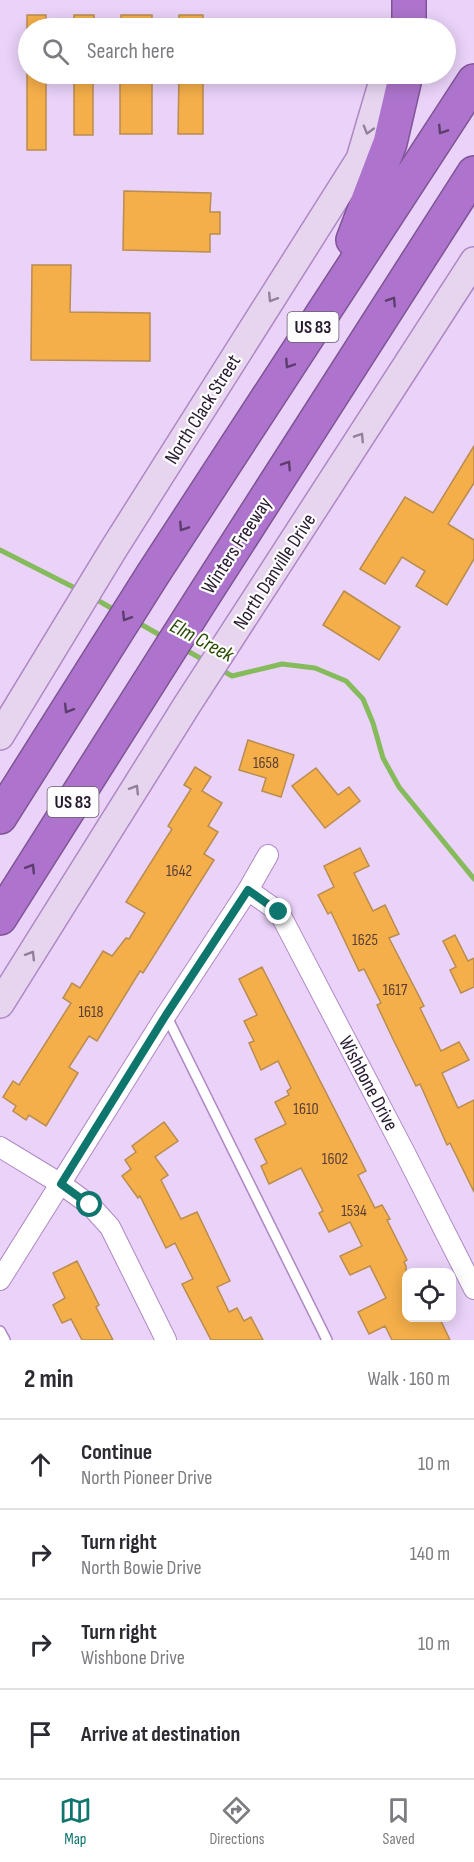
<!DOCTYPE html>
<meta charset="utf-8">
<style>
:root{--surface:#fff;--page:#f7f7f7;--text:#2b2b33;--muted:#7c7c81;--line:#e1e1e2;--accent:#0f766e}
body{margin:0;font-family:"Sofia Sans Condensed",sans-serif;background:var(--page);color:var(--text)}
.controls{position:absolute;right:18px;bottom:18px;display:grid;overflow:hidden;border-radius:12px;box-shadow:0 3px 15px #0003}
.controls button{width:54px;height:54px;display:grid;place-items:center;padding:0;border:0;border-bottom:2px solid var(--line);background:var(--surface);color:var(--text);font:30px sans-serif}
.stop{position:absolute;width:18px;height:18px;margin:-14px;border:4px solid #0f766e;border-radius:50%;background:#fff}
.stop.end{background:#0f766e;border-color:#fff;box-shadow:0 2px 6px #0008}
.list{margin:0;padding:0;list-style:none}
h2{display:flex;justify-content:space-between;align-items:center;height:78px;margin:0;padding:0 24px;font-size:26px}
h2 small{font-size:20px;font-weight:400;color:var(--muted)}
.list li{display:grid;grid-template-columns:39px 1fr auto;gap:18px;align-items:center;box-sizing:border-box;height:90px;padding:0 24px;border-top:2px solid var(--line)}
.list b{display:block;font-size:22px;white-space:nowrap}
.list p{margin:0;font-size:20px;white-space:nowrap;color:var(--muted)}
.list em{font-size:20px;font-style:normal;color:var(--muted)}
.icon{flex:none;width:33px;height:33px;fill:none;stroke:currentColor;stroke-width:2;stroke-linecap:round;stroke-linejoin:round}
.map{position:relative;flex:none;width:474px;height:1340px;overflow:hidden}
.search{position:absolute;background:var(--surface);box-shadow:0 3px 15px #0003;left:18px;right:18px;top:18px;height:66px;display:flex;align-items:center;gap:15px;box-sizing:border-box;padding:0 21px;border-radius:33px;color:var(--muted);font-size:22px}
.sheet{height:438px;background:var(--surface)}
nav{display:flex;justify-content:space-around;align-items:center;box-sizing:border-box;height:84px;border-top:2px solid var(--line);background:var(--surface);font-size:16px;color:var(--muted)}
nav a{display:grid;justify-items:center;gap:3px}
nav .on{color:var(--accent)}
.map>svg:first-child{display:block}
</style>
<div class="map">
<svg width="474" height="1340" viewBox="0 0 474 1340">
<rect width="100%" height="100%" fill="#ead2f8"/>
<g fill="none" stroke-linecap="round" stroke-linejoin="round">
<g stroke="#85bb5a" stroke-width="5">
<polyline points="0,550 79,590"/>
<polyline points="92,597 118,612"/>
<polyline points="137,622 165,638"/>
<polyline points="184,649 207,662"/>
<polyline points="220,669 232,676 282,664 315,668 346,681 363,699 373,723 383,758 399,787 474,879"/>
</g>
</g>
<g fill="#f5af4a" stroke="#b98c4f" stroke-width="1.5">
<rect x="27" y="15" width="19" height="13"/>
<rect x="74" y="15" width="20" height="13"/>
<rect x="121" y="15" width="31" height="13"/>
<rect x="179" y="15" width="24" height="13"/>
<rect x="27" y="74" width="19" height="76"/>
<rect x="74" y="74" width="19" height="61"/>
<rect x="120" y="74" width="32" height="60"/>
<polygon points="179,74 203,74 203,134 178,134"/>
<polygon points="124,191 211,193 210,212 220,212 220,234 210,234 210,252 123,250"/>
<polygon points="32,265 71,265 70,312 150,313 150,361 31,360"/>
<polygon points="474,446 474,483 448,524 474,540 474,559 447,605 416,586 425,571 402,557 385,584 360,569 405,497 433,513"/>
<polygon points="344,591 400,627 379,660 323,625"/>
<polygon points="248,740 294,755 281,797 262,791 266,778 239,770"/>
<polygon points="195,767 211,777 202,791 222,803 208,826 218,832 204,854 214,860 143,973 140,971 97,1041 89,1036 69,1067 78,1073 46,1126 29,1115 26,1120 13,1111 16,1106 3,1097 13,1081 19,1085 71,1003 63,998 72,983 80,988 103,951 112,956 126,938 129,939 145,913 126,902 172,829 168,826 191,789 184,785"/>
<polygon points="316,768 338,795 349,787 360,801 325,828 292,786"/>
<polygon points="360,848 369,866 354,873 373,911 385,905 399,934 389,938 424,1006 420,1008 441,1051 459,1042 469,1060 442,1073 458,1108 474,1100 474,1192 450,1143 447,1145 420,1084 416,1086 391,1035 377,1005 381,1003 364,969 359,971 331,912 328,914 318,895 334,887 324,866"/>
<polygon points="455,935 468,961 474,958 474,987 461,993 450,970 456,967 443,941"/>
<polygon points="262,967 366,1171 358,1175 375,1208 382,1205 390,1219 387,1220 407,1260 404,1262 406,1266 406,1317 439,1317 450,1340 392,1340 385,1326 369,1334 358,1312 386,1298 370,1266 350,1275 340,1256 362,1246 350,1222 329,1232 319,1213 323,1211 301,1168 269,1184 261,1166 267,1163 255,1139 286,1124 275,1102 289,1095 287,1091 291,1088 278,1061 261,1070 249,1043 254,1041 244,1021 257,1015 239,979"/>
<polygon points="164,1122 178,1141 155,1157 168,1175 161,1180 181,1219 197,1212 230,1281 217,1287 229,1312 237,1308 244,1321 251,1317 263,1340 211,1340 182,1284 193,1279 175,1243 166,1248 140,1196 138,1198 122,1176 131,1169 125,1160 136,1152 132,1146"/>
<polygon points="77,1261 99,1305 96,1307 113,1340 82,1340 71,1319 62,1323 53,1305 65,1298 53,1273"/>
</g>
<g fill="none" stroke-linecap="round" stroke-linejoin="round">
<defs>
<g id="lane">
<polyline points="166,1015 327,1340"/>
<polyline points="0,1331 5,1340"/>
</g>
<g id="street">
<polyline points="248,890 279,912 404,1151 474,1289"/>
<polyline points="0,1147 61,1184 90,1205 110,1227 166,1340"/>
<polyline points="0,1280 166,1015 248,890 268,855"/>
</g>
<g id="secondary">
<polyline points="0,736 113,550 360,159 385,74"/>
<polyline points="0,1004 187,705 474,261"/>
</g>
<g id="highway">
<polyline points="409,28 409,0"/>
<polyline points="353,240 390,143 406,74"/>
<polyline points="0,817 153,574 474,81"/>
<polyline points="0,918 199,603 474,173"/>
</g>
</defs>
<use href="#lane" stroke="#ae88c4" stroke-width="12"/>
<use href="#street" stroke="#ae88c4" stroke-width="22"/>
<use href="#secondary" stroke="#ae88c4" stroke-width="30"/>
<use href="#highway" stroke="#7f5496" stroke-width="36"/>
<use href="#lane" stroke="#fff" stroke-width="9"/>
<use href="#street" stroke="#fff" stroke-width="20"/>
<use href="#secondary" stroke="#e7d5f0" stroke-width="27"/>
<use href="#highway" stroke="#ae74cd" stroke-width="33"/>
</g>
<defs><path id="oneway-chevron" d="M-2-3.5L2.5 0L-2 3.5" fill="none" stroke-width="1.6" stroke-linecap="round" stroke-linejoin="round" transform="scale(1.5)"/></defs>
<g stroke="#918099">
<use href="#oneway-chevron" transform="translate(368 130) rotate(106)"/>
<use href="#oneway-chevron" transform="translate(272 298) rotate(122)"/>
<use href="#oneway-chevron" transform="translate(360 437) rotate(-57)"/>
<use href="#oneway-chevron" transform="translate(135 789) rotate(-58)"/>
<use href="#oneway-chevron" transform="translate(31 955) rotate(-58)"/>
</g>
<g stroke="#5d3d6e">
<use href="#oneway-chevron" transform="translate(442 130) rotate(123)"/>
<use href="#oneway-chevron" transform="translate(392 301) rotate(-57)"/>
<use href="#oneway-chevron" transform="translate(289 364) rotate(123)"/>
<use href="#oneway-chevron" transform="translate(287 465) rotate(-57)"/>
<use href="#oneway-chevron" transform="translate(183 527) rotate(123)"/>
<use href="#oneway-chevron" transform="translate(126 617) rotate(122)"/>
<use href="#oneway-chevron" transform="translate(68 709) rotate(122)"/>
<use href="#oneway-chevron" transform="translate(31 868) rotate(-58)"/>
</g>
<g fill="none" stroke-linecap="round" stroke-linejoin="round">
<polyline stroke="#0f766e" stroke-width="8" points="90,1205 61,1184 166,1015 248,890 279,912"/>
</g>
<g text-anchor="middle" stroke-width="4.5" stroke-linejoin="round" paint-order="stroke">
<g font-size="16" fill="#5a3e36">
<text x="266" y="768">1658</text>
<text x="179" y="876">1642</text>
<text x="365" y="945">1625</text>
<text x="395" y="995">1617</text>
<text x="91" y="1017">1618</text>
<text x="306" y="1114">1610</text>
<text x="335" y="1164">1602</text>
<text x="354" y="1216">1534</text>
</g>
<g fill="#fdfdfd" stroke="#675d6d" stroke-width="1.5">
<rect x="287.5" y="312" width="51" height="30" rx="4.5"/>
<rect x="47.5" y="787" width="51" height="30" rx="4.5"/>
</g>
<g font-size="18" font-weight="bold" fill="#27182f">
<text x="313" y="333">US 83</text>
<text x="73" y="808">US 83</text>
</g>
<g font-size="20" fill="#27182f" stroke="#fdfdfd">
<text transform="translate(202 409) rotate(-58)" y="7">North Clack Street</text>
<text transform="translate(236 545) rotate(-57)" y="7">Winters Freeway</text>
<text transform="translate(274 571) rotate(-57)" y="7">North Danville Drive</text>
<text transform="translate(369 1083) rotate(62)" y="7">Wishbone Drive</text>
</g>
<g font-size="21" font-style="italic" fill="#284a02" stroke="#fdfdfd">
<text transform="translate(202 640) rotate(28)" y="7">Elm Creek</text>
</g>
</g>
</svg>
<div class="controls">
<button><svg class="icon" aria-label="locate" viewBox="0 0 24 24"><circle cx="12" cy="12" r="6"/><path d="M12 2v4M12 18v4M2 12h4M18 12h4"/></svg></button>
</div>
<div class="stop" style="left:90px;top:1205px"></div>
<div class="stop end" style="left:279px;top:912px"></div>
<div class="search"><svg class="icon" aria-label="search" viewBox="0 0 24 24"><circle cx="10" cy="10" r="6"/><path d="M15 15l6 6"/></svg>Search here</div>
</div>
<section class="sheet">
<h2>2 min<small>Walk · 160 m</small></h2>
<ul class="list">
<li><svg class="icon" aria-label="ahead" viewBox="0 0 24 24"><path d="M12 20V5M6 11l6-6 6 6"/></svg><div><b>Continue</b><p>North Pioneer Drive</p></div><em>10 m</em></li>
<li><svg class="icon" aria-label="right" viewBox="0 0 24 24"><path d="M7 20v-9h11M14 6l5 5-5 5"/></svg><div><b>Turn right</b><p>North Bowie Drive</p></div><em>140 m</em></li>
<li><svg class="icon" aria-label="right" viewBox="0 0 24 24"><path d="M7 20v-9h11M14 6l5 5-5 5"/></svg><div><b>Turn right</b><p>Wishbone Drive</p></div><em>10 m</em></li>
<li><svg class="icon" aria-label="arrive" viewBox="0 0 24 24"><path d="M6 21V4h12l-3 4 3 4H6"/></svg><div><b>Arrive at destination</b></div></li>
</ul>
</section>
<nav>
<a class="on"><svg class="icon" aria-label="map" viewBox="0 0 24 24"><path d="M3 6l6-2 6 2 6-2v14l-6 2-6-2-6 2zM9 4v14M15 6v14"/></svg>Map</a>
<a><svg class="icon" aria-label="directions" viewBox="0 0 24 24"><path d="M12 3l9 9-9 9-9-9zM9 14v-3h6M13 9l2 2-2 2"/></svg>Directions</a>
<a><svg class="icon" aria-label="saved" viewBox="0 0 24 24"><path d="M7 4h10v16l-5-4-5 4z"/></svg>Saved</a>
</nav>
